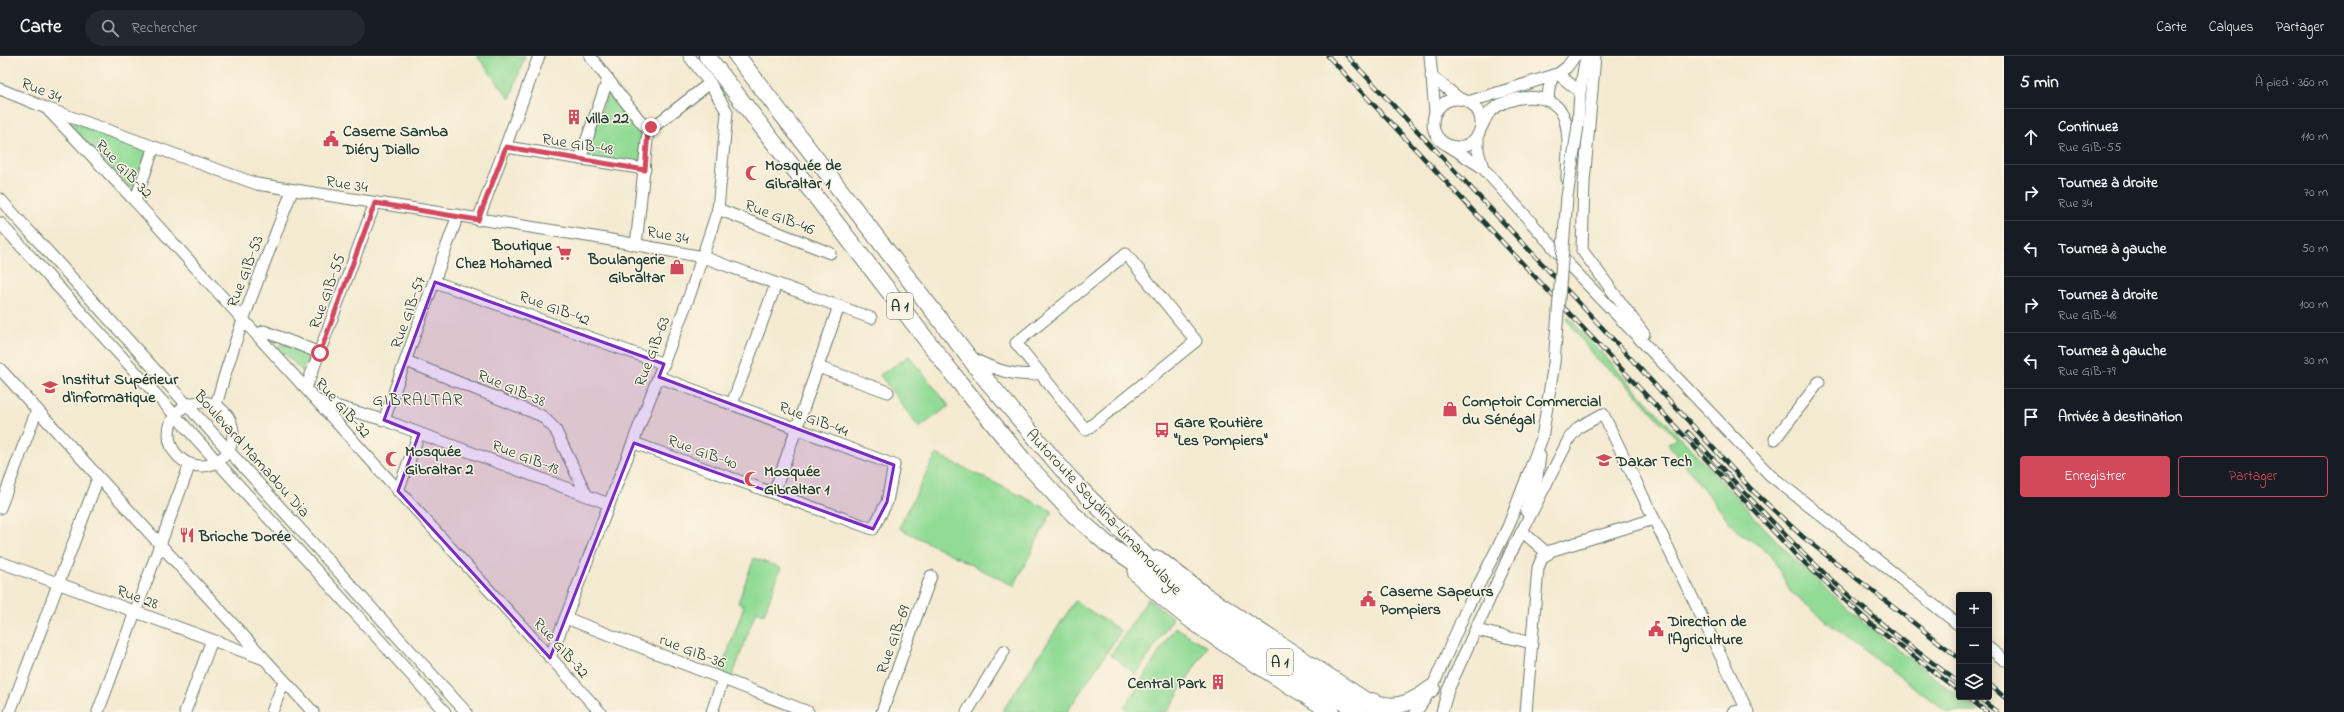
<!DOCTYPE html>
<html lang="fr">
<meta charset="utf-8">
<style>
:root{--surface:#171b24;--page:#242831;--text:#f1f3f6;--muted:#9ea1a6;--line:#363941;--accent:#d1495b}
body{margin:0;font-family:"Indie Flower",sans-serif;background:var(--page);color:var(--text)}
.controls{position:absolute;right:12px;bottom:12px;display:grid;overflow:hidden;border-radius:4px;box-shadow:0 2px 10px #0003}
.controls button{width:36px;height:36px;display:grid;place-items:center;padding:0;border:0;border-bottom:1px solid var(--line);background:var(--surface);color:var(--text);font:20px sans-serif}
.stop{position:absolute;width:12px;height:12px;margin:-9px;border:3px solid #d1495b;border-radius:50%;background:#fff}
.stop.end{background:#d1495b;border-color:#fff;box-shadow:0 1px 4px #0008}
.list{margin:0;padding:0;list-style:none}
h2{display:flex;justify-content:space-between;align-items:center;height:52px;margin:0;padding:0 16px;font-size:17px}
h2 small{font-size:13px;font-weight:400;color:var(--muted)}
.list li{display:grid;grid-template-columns:26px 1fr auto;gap:12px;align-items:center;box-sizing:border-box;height:56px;padding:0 16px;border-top:1px solid var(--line)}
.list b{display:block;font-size:15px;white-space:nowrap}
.list p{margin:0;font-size:13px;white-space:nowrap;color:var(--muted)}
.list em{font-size:13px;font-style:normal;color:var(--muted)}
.actions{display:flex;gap:8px;padding:12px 16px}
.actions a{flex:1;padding:9px 0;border:1px solid var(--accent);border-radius:4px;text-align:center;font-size:14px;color:var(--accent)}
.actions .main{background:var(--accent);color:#fff}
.icon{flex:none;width:22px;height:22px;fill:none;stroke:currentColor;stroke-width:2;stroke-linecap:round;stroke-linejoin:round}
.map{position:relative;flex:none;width:2004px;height:656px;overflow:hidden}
header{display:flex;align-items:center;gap:24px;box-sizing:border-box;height:56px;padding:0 20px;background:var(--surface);border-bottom:1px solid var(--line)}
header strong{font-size:19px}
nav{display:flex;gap:22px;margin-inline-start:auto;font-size:14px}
.search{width:280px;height:36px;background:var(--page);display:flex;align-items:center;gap:10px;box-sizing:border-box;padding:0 14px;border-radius:22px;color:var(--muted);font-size:15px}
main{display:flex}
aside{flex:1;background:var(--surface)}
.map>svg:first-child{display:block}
</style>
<header>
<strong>Carte</strong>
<div class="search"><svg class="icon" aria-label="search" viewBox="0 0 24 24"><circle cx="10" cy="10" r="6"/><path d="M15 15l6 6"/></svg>Rechercher</div>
<nav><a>Carte</a><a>Calques</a><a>Partager</a></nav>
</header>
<main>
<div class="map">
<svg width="2004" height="656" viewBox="0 0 2004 656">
<rect width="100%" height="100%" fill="#fcf5e5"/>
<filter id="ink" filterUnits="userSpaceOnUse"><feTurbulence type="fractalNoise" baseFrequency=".025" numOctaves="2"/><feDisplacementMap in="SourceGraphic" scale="8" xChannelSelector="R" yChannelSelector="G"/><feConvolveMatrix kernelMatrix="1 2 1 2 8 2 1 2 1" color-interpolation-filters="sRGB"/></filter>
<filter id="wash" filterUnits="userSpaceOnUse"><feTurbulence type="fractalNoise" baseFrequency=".012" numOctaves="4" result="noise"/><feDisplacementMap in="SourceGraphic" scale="16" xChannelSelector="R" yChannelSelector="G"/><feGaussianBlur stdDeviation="0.9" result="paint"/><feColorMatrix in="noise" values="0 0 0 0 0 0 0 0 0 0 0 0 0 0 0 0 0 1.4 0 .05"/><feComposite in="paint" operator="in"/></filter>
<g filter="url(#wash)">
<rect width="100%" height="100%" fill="#f4ead1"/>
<g fill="#92db96" stroke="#588c65">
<polygon points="477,0 525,0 510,43"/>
<polygon points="610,31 644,75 641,109 585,101"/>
<polygon points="63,63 147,93 133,135"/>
<polygon points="1568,261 1790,499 1867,570 1979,656 1947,656 1831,569 1791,536 1770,497 1736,474 1668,388 1677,383 1627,328 1596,303 1568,265"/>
<polygon points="281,287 309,299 302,315 278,291"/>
<polygon points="909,300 949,350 919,372 880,319"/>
<polygon points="936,398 1052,455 1014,530 899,472"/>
<polygon points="754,502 781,512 764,558 756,555 731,624 719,620 744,550 738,547"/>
<polygon points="1148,543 1173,562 1136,619 1111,599"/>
<polygon points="1075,545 1121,575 1067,656 1002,656"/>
<polygon points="1175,571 1207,591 1167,656 1131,656 1124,652"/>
</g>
</g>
<g filter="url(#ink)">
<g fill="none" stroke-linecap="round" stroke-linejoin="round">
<defs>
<g id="minor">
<polyline points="590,0 648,75"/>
<polyline points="1430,0 1435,56"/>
<polyline points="1595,0 1584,126 1582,194 1644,278"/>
<polyline points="1558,18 1580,36"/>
<polyline points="1431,20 1460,43"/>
<polyline points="0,33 46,52 257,128 600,182 703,201 871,262"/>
<circle cx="1457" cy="67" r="24"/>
<polyline points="1548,44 1549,32 1553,19"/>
<polyline points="1468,46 1558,18 1567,11 1575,0"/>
<polyline points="48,54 135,145 600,656"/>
<polyline points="1578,70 1580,36 1586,0"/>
<path d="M1481 72C1484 66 1486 60 1490 56 1508 38 1551 34 1563 59 1571 77 1567 104 1567 123"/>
<polyline points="1478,80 1478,95 1483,112"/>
<polyline points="1449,90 1483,112 1569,209 1770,419 1959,569"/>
<polyline points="506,91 645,113"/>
<polyline points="580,103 608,23"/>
<polyline points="0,143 466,656"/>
<polyline points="135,145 154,91"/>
<polyline points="718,153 830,197"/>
<polyline points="478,164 539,0"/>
<polyline points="0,167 445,656"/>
<polyline points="636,189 648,75 710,27"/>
<polygon points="1126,198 1196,285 1086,374 1016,287"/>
<polyline points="435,226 664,308"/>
<polyline points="257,279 264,275 320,297"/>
<path d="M972 302C993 313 1016 322 1040 317"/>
<polyline points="406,305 542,360 555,373 587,440"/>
<polyline points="818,311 888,336"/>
<polyline points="0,313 313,656"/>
<polyline points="306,332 375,147"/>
<polyline points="318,345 384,364 609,448"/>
<circle cx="201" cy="378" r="32"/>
<polyline points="732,348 776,228"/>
<path d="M216 349C236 276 265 206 292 135"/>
<polyline points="384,364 458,159"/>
<polyline points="1775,383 1819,326"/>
<polyline points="634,387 873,473 887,446 894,409 659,321"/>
<polyline points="398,435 419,378"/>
<polyline points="774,437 839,250"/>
<polyline points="0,452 37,354"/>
<polyline points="1526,455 1537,421 1540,400"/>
<polyline points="1522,475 1548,498"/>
<polyline points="1512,495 1570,381 1579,371 1603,358 1748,656"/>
<polyline points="0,506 264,603"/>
<polyline points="566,562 808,656"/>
<polyline points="1476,574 1532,587"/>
<polyline points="1989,592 2004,604"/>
<polyline points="550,602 690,238 718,153 727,56 710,27 689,0"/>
<polyline points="10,656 98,422"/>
<polyline points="98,656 190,408"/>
<polyline points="185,656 212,584"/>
<polyline points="272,656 284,625"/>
<polyline points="712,656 723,623"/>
<polyline points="882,656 931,520"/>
<polyline points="967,656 1004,595"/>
<polyline points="1416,656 1432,632 1466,554 1508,471 1542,382"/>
<polyline points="1442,656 1448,634 1514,489"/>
<polyline points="1526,656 1538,512 1542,502 1550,495 1654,463"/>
<polyline points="1734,656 1746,653"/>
</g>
<g id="highway">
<polyline points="707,0 959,326 1024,405 1073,458 1107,488 1237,578 1359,656"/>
<polyline points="737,0 988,326 1068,420 1164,518"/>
<polyline points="1158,503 1206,540 1383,656"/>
<path d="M1136 517C1193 574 1265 612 1331 656"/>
<path d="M1372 645C1395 656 1413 646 1432 632"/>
</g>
</defs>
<use href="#minor" stroke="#6a7a6b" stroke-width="13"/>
<use href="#highway" stroke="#6a7a6b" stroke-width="18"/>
<use href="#minor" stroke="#fff" stroke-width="11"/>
<use href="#highway" stroke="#fff" stroke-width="16"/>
<defs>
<g id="rail">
<polyline points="1328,0 1794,497 1871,568 1959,635"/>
<polyline points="1347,0 1610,280 1751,433 1803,481 1959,602"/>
<path d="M1688 376C1748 440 1807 506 1875 562 1902 585 1931 605 1959 627"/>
<polyline points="1989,628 2004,641"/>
<polyline points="1967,641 1987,656"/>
<polyline points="1978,641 1997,656"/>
</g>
</defs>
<use href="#rail" stroke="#1f3d34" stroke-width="4.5"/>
<use href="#rail" stroke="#fcf5e5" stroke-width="3" stroke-dasharray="9" stroke-linecap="butt"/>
<defs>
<polyline id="minor-bridge" points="1542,382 1554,307 1567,141 1578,70"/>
</defs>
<use href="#minor-bridge" stroke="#6a7a6b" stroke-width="13" stroke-linecap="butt"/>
<use href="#minor-bridge" stroke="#fff" stroke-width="11"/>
</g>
</g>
<g fill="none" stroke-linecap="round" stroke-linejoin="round" filter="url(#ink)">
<polyline stroke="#d1495b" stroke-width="5" points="320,297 375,147 478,164 506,91 645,114 648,75 651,71"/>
</g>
<path fill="#7b2cbf" fill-opacity="0.2" stroke="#7b2cbf" stroke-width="3" stroke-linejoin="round" d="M435 226 664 308 659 321 894 409 887 446 873 473 634 387 550 602 398 435 419 378 384 364Z"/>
<defs>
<symbol id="building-bare" viewBox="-9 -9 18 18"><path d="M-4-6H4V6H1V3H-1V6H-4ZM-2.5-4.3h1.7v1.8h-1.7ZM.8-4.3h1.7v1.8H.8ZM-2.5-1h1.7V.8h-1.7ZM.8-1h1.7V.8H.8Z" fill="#d1495b" stroke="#fcf5e5" stroke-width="2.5" paint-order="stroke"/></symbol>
<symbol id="civic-bare" viewBox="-9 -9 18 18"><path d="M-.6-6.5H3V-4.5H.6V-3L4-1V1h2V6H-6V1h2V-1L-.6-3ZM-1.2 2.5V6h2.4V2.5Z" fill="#d1495b" stroke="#fcf5e5" stroke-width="2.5" paint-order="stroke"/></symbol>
<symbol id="mosque-bare" viewBox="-9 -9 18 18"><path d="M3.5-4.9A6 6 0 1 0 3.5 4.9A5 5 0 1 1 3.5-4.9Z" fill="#d1495b" stroke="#fcf5e5" stroke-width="2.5" paint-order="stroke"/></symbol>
<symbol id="supermarket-bare" viewBox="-9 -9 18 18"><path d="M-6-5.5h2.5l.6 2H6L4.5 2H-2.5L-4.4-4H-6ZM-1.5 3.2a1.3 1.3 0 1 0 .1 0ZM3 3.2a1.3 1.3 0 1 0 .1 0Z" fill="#d1495b" stroke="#fcf5e5" stroke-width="2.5" paint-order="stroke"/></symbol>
<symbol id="shop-bare" viewBox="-9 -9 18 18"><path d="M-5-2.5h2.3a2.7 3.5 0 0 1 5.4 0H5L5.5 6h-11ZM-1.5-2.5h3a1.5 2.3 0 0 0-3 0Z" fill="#d1495b" stroke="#fcf5e5" stroke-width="2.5" paint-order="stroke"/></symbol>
<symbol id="university-bare" viewBox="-9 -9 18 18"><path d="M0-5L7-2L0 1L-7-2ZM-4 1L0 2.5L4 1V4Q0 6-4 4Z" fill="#d1495b" stroke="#fcf5e5" stroke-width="2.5" paint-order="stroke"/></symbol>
<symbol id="bus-bare" viewBox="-9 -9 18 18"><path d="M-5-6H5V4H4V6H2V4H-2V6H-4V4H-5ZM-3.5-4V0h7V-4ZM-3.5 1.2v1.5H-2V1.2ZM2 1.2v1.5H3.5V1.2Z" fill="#d1495b" stroke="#fcf5e5" stroke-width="2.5" paint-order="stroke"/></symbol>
<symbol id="restaurant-bare" viewBox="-9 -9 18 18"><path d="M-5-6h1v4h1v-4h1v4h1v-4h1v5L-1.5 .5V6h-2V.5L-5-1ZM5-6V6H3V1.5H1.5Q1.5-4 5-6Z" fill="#d1495b" stroke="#fcf5e5" stroke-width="2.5" paint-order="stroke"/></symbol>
</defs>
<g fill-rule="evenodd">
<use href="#building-bare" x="563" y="50" width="22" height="22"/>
<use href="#civic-bare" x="320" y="72" width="22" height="22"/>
<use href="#mosque-bare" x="742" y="106" width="22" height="22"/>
<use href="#supermarket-bare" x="553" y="186" width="22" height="22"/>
<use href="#shop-bare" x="666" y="200" width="22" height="22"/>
<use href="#university-bare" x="39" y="320" width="22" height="22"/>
<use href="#shop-bare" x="1439" y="342" width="22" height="22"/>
<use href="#bus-bare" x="1151" y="363" width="22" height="22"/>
<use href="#mosque-bare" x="382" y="392" width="22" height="22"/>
<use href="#university-bare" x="1593" y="393" width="22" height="22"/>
<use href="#mosque-bare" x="741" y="412" width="22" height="22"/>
<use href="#restaurant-bare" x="176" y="468" width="22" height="22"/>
<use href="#civic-bare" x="1357" y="532" width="22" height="22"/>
<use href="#civic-bare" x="1645" y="562" width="22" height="22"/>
<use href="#building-bare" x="1207" y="615" width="22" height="22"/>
</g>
<g text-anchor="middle" stroke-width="3" stroke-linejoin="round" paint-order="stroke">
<g fill="#fcf5e5" stroke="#617469" stroke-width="1">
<rect x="887" y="237" width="26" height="26" rx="3"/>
<rect x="1267" y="593" width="26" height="26" rx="3"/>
</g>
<g font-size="15" font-weight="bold" fill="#1f3d34">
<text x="900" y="255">A 1</text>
<text x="1280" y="611">A 1</text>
</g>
<g font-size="16" fill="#1f3d34" stroke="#fcf5e5">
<text transform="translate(42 33) rotate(22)" y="6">Rue 34</text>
<text transform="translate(578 87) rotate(9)" y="6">Rue GIB-48</text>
<text transform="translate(125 112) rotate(46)" y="6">Rue GIB-32</text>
<text transform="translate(347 127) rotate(9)" y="6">Rue 34</text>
<text transform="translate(780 160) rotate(21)" y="6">Rue GIB-46</text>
<text transform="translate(668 178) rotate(11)" y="6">Rue 34</text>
<text transform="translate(244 215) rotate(-69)" y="6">Rue GIB-53</text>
<text transform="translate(326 235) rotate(-70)" y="6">Rue GIB-55</text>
<text transform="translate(555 251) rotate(20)" y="6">Rue GIB-42</text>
<text transform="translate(407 256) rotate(-70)" y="6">Rue GIB-57</text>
<text transform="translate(651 295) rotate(-69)" y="6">Rue GIB-63</text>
<text transform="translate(512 331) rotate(23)" y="6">Rue GIB-38</text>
<text transform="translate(344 351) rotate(48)" y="6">Rue GIB-32</text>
<text transform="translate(814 362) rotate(21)" y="6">Rue GIB-44</text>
<text transform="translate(703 395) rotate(20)" y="6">Rue GIB-40</text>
<text transform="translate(253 397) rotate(48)" y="6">Boulevard Mamadou Dia</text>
<text transform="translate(526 400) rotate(21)" y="6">Rue GIB-18</text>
<text transform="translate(1105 455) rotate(47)" y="6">Autoroute Seydina-Limamoulaye</text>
<text transform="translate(138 540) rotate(20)" y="6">Rue 28</text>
<text transform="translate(892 583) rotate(-70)" y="6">Rue GIB-69</text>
<text transform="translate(562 591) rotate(48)" y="6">Rue GIB-32</text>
<text transform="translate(693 594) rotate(21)" y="6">rue GIB-36</text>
</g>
<g font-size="16" font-weight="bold" fill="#1f3d34" stroke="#fcf5e5" text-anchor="start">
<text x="586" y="67">villa 22</text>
<text x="343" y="80">Caserne Samba<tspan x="343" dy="18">Diéry Diallo</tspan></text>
<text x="765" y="114">Mosquée de<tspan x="765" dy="18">Gibraltar 1</tspan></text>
<text x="552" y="194" text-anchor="end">Boutique<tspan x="552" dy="18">Chez Mohamed</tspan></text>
<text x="665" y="208" text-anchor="end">Boulangerie<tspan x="665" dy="18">Gibraltar</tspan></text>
<text x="62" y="328">Institut Supérieur<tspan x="62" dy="18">d'informatique</tspan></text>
<text x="1462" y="350">Comptoir Commercial<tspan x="1462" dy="18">du Sénégal</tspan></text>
<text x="1174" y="371">Gare Routière<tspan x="1174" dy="18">"Les Pompiers"</tspan></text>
<text x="405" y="400">Mosquée<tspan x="405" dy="18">Gibraltar 2</tspan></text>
<text x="1616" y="410">Dakar Tech</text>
<text x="764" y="420">Mosquée<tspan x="764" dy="18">Gibraltar 1</tspan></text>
<text x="199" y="485">Brioche Dorée</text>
<text x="1380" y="540">Caserne Sapeurs<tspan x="1380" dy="18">Pompiers</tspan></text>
<text x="1668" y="570">Direction de<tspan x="1668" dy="18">l'Agriculture</tspan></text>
<text x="1206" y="632" text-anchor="end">Central Park</text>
</g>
<g font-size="17" letter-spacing="1" fill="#1f3d34" stroke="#fcf5e5">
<text x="418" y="349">GIBRALTAR</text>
</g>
</g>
</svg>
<div class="controls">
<button>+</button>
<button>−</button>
<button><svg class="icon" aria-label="layers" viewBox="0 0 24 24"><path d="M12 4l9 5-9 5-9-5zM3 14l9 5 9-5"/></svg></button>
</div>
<div class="stop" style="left:320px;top:297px"></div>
<div class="stop end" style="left:651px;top:71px"></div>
</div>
<aside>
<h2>5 min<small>À pied · 360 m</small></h2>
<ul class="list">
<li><svg class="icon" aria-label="ahead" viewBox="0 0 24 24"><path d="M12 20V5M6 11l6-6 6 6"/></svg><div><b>Continuez</b><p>Rue GIB-55</p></div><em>110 m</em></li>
<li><svg class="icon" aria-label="right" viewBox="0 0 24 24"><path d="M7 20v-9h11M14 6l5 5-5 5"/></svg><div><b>Tournez à droite</b><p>Rue 34</p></div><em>70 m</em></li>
<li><svg class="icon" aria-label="left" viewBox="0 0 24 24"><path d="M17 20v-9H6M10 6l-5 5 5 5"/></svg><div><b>Tournez à gauche</b></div><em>50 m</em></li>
<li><svg class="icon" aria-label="right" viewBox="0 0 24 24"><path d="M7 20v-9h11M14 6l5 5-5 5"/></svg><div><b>Tournez à droite</b><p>Rue GIB-48</p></div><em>100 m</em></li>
<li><svg class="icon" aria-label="left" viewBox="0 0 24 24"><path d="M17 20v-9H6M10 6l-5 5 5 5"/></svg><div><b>Tournez à gauche</b><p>Rue GIB-79</p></div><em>30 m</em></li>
<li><svg class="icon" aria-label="arrive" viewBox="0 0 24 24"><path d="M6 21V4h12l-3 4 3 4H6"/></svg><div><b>Arrivée à destination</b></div></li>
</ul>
<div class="actions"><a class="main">Enregistrer</a><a>Partager</a></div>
</aside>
</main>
